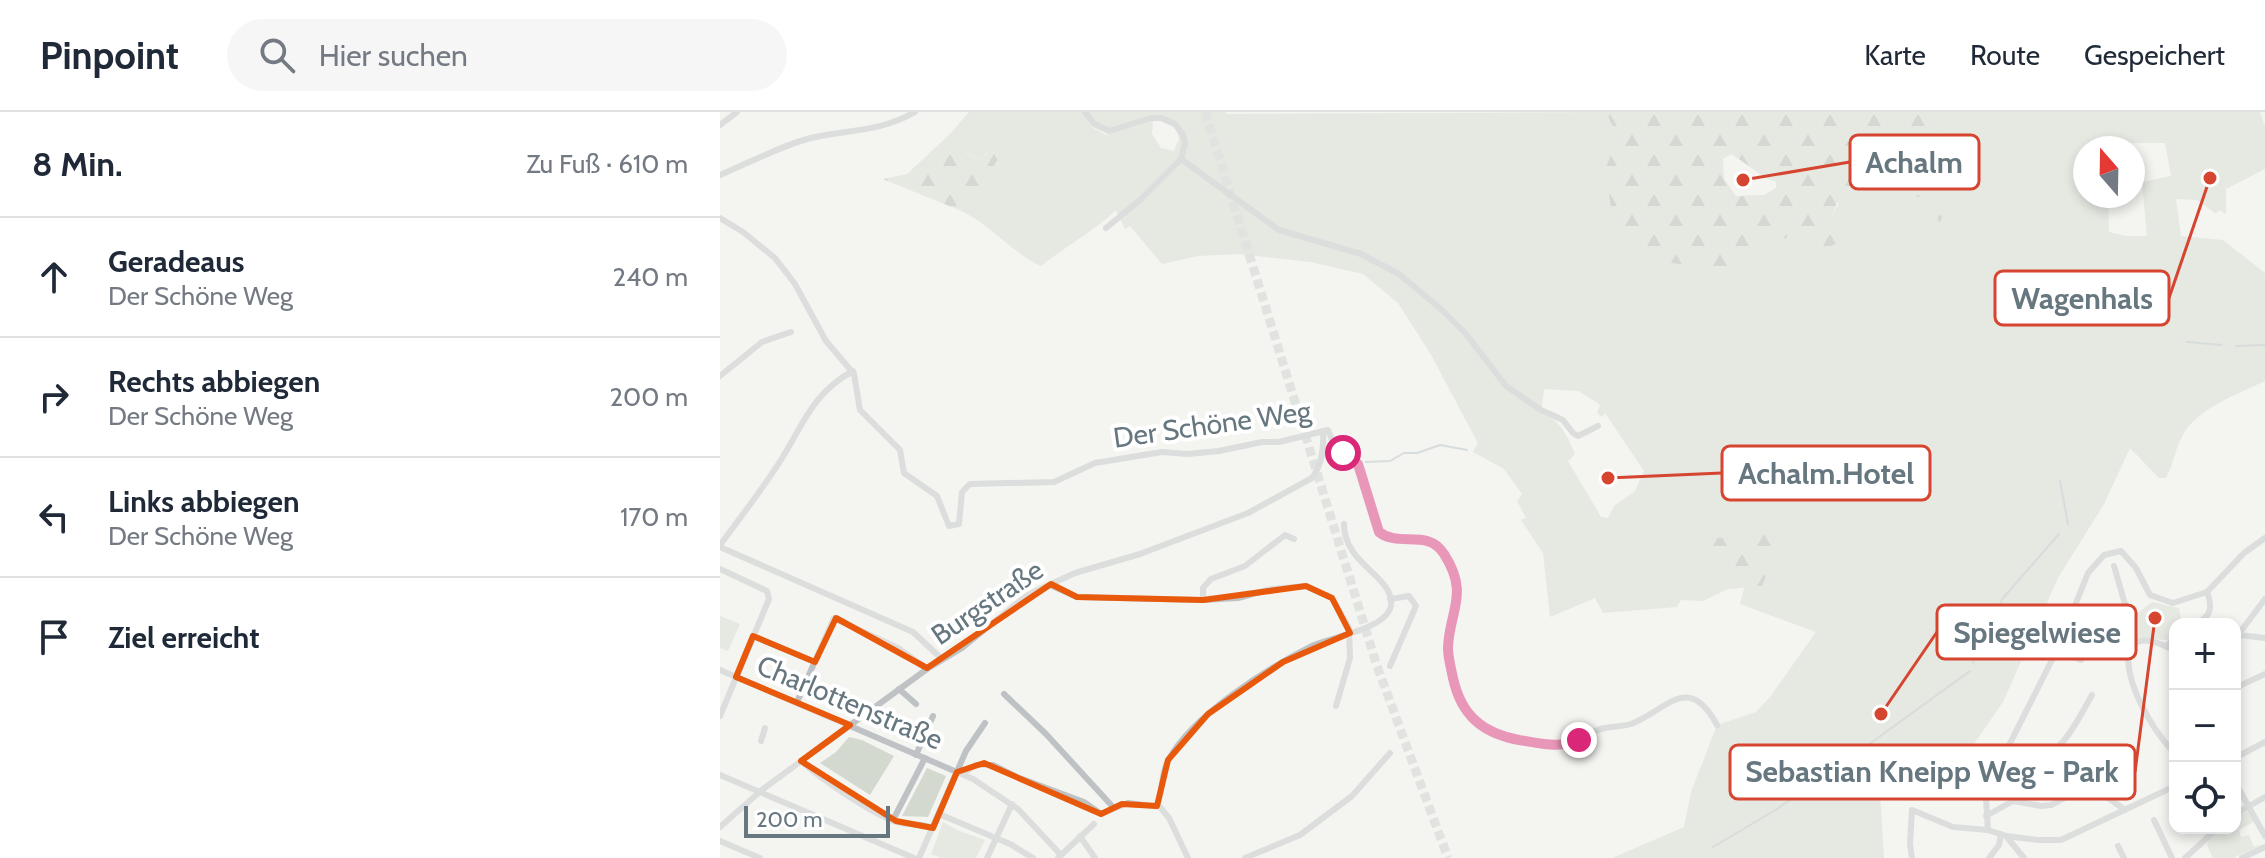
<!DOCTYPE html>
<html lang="de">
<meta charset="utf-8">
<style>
:root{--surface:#fff;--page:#f6f6f7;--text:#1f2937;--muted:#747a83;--line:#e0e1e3}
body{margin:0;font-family:Cabin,sans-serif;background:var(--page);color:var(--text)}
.controls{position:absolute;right:24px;bottom:24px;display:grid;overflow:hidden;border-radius:16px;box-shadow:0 4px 12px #0003}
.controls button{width:72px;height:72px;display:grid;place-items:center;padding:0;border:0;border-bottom:2px solid var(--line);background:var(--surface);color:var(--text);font:40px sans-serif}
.compass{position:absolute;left:1353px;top:24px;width:72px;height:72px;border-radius:50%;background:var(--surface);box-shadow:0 4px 12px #0003;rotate:340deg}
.scale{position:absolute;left:24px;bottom:20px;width:146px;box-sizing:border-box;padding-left:8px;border:4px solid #667780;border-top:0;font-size:22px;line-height:28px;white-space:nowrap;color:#667780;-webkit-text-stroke:6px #fff;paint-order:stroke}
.stop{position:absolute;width:24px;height:24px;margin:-18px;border:6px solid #db2777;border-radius:50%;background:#fff}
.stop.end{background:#db2777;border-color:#fff;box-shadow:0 2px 8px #0008}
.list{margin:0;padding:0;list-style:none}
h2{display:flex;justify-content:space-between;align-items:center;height:104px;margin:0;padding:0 32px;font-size:34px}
h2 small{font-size:26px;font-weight:400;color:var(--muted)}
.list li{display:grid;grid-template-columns:52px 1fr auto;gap:24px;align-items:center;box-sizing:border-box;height:120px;padding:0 32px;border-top:2px solid var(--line)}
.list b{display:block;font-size:30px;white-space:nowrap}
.list p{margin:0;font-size:26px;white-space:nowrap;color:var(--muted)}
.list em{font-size:26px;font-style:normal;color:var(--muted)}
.icon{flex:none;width:44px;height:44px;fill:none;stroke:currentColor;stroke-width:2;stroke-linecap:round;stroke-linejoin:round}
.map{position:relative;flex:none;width:1545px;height:746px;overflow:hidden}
header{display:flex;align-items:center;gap:48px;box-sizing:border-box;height:112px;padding:0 40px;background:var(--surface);border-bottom:2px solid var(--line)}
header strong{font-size:38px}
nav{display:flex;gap:44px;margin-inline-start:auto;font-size:28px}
.search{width:560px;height:72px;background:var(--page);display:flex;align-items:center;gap:20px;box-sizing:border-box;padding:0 28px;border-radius:44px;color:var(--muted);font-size:30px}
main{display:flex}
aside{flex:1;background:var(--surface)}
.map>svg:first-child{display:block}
</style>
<header>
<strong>Pinpoint</strong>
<div class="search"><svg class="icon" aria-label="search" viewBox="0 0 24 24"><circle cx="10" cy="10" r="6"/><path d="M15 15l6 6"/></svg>Hier suchen</div>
<nav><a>Karte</a><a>Route</a><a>Gespeichert</a></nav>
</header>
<main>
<aside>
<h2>8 Min.<small>Zu Fuß · 610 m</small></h2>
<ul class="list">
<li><svg class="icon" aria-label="ahead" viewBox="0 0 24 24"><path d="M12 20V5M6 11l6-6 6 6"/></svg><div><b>Geradeaus</b><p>Der Schöne Weg</p></div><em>240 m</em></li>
<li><svg class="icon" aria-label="right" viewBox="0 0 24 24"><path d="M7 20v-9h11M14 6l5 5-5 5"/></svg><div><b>Rechts abbiegen</b><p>Der Schöne Weg</p></div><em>200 m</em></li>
<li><svg class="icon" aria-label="left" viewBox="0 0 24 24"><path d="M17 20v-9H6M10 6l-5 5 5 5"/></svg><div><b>Links abbiegen</b><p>Der Schöne Weg</p></div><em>170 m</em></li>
<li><svg class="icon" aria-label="arrive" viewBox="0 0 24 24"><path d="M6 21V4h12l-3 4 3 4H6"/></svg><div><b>Ziel erreicht</b></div></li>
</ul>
</aside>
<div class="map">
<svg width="1545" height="746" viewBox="0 0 1545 746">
<defs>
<pattern id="forest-firs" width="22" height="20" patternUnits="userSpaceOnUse" patternTransform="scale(2)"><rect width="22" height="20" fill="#d4d9d0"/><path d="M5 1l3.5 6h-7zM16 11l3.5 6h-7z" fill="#b0b5ae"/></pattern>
</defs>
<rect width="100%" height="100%" fill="#f4f4f1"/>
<g fill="#d4d9d0" fill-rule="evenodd">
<path d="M249 0H362L373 16 386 23 433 8 432 22 441 36 454 39 459 27 457 18 461 16C442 0 413 11 389 18L375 10 368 0H505L507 2 886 0 898 26 885 57 1040 139 1073 122 1121 128 1110 110C1124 73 1141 80 1132 36L1170 48 1198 84 1207 87 1220 110 1224 23 1208 0H1540L1545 15V57L1506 77V102L1499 98 1496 102 1477 88 1456 87 1461 124 1503 128 1545 161V269C1517 283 1484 293 1465 319 1456 333 1454 351 1446 366H1439L1410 336 1384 392 1338 466 1283 590 1226 672 1191 683 1187 655 1160 681 1164 746H892L964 715 971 680 997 613 1036 600 1050 585 1096 520 1020 492 1024 476 1008 477 983 489 961 488 957 495 883 501 875 486 830 505 823 441 801 408 806 406 797 389 802 382 784 357 753 340 758 331 710 241 678 191 643 162 591 150 518 142 478 144 442 152 410 114 405 117 396 98C373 120 346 134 321 154 290 140 270 111 239 98L258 79 268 39 260 48C246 43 238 34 230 22ZM1402 31H1445L1451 64 1422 70 1427 124H1406L1389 120 1388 84H1365V36H1402ZM824 277 858 279 878 291 880 294 877 301 882 305 885 301 924 359 915 379 894 394 888 406 881 405 848 349 855 342C848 326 840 306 821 302Z"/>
<polygon points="1432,490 1459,496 1462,512 1455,512 1455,522 1447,528 1418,526 1408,496 1419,500"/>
<polygon points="0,504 20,512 8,539 0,536"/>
<polygon points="129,625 142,628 174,644 150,683 100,651 116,640"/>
<polygon points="207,656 226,664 208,705 182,704"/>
<polygon points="1527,699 1535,709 1519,718 1521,725 1529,723 1534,735 1544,732 1513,746 1493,746 1487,733 1489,728 1503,716 1515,716 1515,705"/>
<polygon points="223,710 239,719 265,728 256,746 221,746 211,742"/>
</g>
<g fill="url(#forest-firs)" fill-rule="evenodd">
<path d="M886 0H1208L1224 23 1237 55 1220 111 1207 87 1166 76 1169 49 1153 56 1149 43 1132 36 1137 60 1130 78 1142 91 1136 97 1117 91 1110 110 1122 128 1094 144 1073 122 1040 139 1021 162 941 149 893 108 885 57 898 26ZM1011 42C1027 51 1037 63 1056 70V76L1044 83 1016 84 1004 67 1003 47Z"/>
<path d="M230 22C238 34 246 44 260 48L275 33 282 40 258 80 239 98 163 67 187 62Z"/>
<polygon points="1015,414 1042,417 1063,426 1040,478 1027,481 1018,458 983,447 988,427 1009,425"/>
</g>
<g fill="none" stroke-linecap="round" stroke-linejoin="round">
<g stroke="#b3c1c4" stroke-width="2">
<polyline points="1467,230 1502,233"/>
<polyline points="1516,234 1545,233"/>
<polyline points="646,350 670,349 684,341 697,341 720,333 747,338"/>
<polyline points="1340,369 1348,412"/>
<polyline points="1258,537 1283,486 1339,422"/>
<polyline points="1253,551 1255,544"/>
<polyline points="1148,633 1250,559"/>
<polyline points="993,735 1057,697 1142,638"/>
</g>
<polyline stroke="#c9cecf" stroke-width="9" stroke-dasharray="9 4.5" stroke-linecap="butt" points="485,0 657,554 728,746"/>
<g stroke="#bec2c5" stroke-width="6">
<polyline points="365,0 374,12 389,19 431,6 441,6 455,12 463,23 465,31 461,47 421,87 386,116"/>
<polyline points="0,13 17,0"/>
<polyline points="461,47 559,118 641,142 679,162 722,198 746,222 786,274 821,298 843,308 853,321 858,324 878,314"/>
<path d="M0 63C29 51 56 36 87 27 125 17 159 21 195 0"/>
<path d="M0 106 23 120 55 146 75 172 106 229 134 262 140 298 180 338 184 361 217 384 229 414 239 412 242 380 250 372 334 370 375 351 442 340 468 342 499 339 542 330H559L608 318 614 333 638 352 659 420C679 436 708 416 724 442 750 482 729 499 728 537 727 570 746 616 781 625 799 629 824 636 842 633 857 632 867 621 881 617 891 614 902 615 911 612 946 599 968 559 997 613"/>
<polyline points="0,264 42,230 71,220"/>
<path d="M0 433C20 406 41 379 59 351 83 314 91 282 133 259"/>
<polyline points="0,435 193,520 222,547"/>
<polyline points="1394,454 1416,530"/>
<polyline points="0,457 47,479 49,487 0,604"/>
<polyline points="330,473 357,485 483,488 518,486 551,477 586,474 612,486 629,516 630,546 616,594"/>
<polyline points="483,488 483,476 491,467 525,454 565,423 574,427"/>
<polyline points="1351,501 1373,510"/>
<path d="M1476 512C1491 504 1493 496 1487 480"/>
<polyline points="1519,523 1545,526"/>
<polyline points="33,524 95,550"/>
<polyline points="1515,527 1545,487"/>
<polyline points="1447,534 1455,524"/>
<polyline points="1337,538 1361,548"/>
<path d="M1455 539C1399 508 1402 552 1420 590 1429 609 1441 627 1455 642"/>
<polyline points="670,554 696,494 689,484 670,487"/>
<polyline points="0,558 253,667 298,697 340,742"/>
<polyline points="1515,576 1545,562"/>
<polyline points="179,577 196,592"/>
<polyline points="284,582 326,622 393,695"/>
<polyline points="77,590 114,506 178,536 207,557"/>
<polyline points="41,629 45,616"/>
<path d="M1288 638C1293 640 1300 645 1306 646 1338 654 1359 605 1372 583"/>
<polyline points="196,643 213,604"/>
<polyline points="1515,646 1545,630"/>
<path d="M81 649C101 667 151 701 176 710 189 714 197 710 213 716"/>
<polyline points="242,662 256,653 273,653 297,665 364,690 381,702 408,691 440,695 449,706 468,746"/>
<polyline points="0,663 194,746"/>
<polyline points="1515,670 1545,724"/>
<polyline points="1370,673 1405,698"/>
<path d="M437 694C443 679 441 660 449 647 473 603 548 556 592 534 611 525 668 517 671 493 674 464 624 453 624 412"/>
<polyline points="219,702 290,732 313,746"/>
<polyline points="1515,702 1545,685"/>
<polyline points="1266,704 1293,689 1321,694 1331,693 1385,664 1402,644"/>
<polyline points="173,708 205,646"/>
<polyline points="1434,708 1452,746"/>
<path d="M0 715 43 677 207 557 242 536 307 483 355 461 420 442 528 401 592 366C602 353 604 334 603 319"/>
<polyline points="1268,718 1266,686 1271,669 1337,538 1368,461 1384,443 1401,439 1416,456 1430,483 1453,491 1487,480 1524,441 1545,426"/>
<polyline points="360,724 375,746"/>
<polyline points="1286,724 1304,746"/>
<polyline points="0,729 40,746"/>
<polyline points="1398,734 1404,746"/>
<polyline points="199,746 246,639 265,611"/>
<polyline points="267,746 292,692"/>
<polyline points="338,746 374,712"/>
<polyline points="525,746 580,723 632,684 670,641"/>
<polyline points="1192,746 1190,732 1192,698 1233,715 1268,718 1286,724 1318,728 1341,728 1455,674"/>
<polyline points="1269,746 1279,733 1281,722"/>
<polyline points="1465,746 1498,716"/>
<polyline points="1522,746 1545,735"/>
</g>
</g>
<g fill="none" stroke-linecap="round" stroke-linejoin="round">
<path stroke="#db2777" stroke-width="10" d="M623 341 638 352 659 420C679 436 708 416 724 442 750 482 729 499 728 536 728 546 731 556 733 566 741 603 762 621 799 628 820 631 838 637 859 628"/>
</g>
<path d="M0 0H1545V746H0ZM331 472 357 485 483 488 586 474 612 486 630 521 563 550 488 602 448 648 437 694 402 692 381 702 264 651 237 660 213 716 176 709 81 649 130 613 16 565 33 524 95 550 116 506 207 556Z" fill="#f4f4f1" fill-opacity=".55" fill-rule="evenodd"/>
<path fill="none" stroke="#e8590c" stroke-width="6" stroke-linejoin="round" d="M331 472 357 485 483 488 586 474 612 486 630 521 563 550 488 602 448 648 437 694 402 692 381 702 264 651 237 660 213 716 176 709 81 649 130 613 16 565 33 524 95 550 116 506 207 556Z"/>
<g text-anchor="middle" stroke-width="8" stroke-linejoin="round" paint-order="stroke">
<g font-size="28" fill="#667780" stroke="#fff">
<text transform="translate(492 312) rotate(-8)" y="10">Der Schöne Weg</text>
<text transform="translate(267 490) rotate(-34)" y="10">Burgstraße</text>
<text transform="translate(130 590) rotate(23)" y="10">Charlottenstraße</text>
</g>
</g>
<path fill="none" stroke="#d64530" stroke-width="3" d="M1023 68L1130 50M1490 66L1449 186M888 366L1002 361M1161 602L1217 520M1435 506L1415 660"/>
<g fill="#d64530" stroke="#fff" stroke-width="3">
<circle cx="1023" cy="68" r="8"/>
<circle cx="1490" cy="66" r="8"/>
<circle cx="888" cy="366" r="8"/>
<circle cx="1161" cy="602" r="8"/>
<circle cx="1435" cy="506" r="8"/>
</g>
<g fill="#fff" stroke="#d64530" stroke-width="3">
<rect x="1130" y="23" width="129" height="54" rx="8"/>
<rect x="1275" y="159" width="174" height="54" rx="8"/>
<rect x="1002" y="334" width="208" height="54" rx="8"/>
<rect x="1217" y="493" width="199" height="54" rx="8"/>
<rect x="1010" y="633" width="405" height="54" rx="8"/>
</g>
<g font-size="30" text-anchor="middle" font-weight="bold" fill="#667780">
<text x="1194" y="61">Achalm</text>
<text x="1362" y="197">Wagenhals</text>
<text x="1106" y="372">Achalm.Hotel</text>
<text x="1317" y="531">Spiegelwiese</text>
<text x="1212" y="670">Sebastian Kneipp Weg - Park</text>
</g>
</svg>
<div class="controls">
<button>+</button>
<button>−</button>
<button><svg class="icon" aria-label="locate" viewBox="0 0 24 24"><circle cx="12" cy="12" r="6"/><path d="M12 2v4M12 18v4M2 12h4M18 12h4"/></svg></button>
</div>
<svg class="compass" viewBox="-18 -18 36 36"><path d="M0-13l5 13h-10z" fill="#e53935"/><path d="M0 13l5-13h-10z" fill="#747a83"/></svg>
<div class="scale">200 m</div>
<div class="stop" style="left:623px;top:341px"></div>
<div class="stop end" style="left:859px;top:628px"></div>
</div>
</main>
